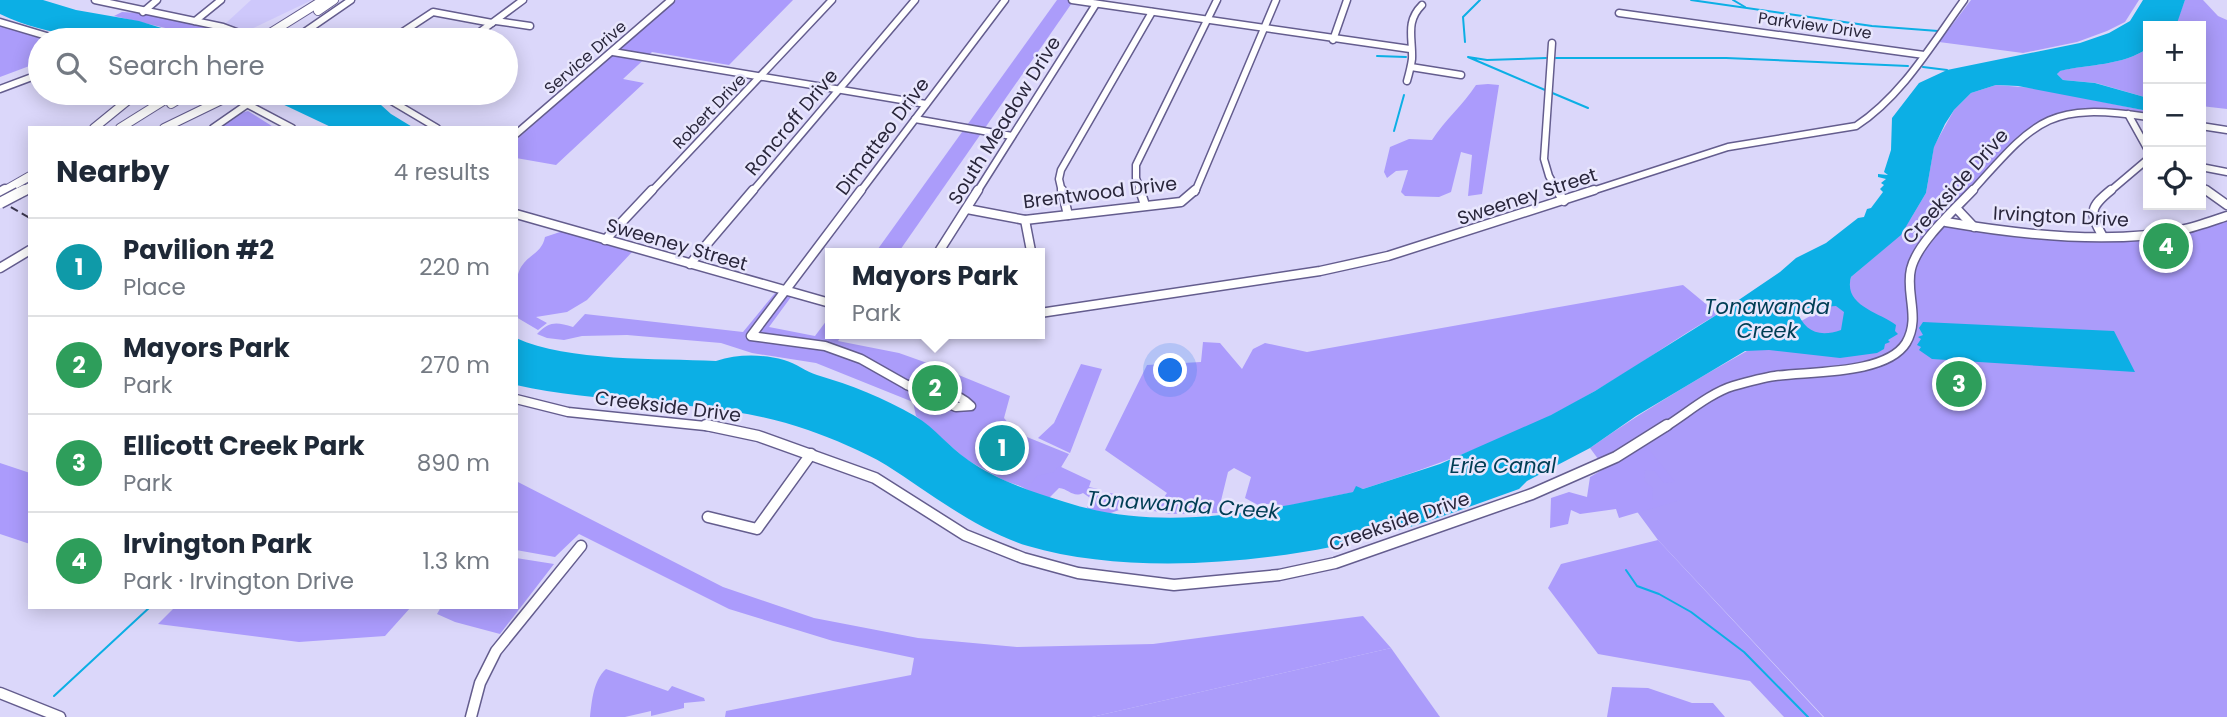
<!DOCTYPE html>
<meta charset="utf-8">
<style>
:root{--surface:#fff;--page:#f6f6f7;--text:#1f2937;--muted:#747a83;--line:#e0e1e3;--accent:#7e7f28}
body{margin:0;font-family:Poppins,sans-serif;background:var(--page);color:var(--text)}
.controls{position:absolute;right:21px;top:21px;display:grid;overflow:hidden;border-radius:0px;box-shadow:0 4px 18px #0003}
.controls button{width:63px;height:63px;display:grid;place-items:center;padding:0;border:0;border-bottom:2px solid var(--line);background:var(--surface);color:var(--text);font:35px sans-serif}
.you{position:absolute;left:1171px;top:371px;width:24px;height:24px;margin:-18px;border:5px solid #fff;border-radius:50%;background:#1a73e8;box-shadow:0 0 0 10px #1a73e833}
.badge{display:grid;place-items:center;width:46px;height:46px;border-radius:50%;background:var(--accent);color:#fff;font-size:23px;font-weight:700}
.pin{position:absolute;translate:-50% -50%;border:4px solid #fff;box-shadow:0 2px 7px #0006}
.popup{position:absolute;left:825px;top:248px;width:220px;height:91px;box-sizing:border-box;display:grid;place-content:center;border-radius:0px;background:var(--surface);filter:drop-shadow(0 2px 5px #0005);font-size:23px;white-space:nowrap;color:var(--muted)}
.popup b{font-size:26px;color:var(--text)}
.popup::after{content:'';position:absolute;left:50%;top:100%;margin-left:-14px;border:14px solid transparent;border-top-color:var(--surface)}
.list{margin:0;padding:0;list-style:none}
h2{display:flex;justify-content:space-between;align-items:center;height:91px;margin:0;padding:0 28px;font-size:30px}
h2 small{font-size:23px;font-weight:400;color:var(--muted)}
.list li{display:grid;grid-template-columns:46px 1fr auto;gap:21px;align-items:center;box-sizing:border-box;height:98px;padding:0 28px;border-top:2px solid var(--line)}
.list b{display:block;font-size:26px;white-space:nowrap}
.list p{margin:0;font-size:23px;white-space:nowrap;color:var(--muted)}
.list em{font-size:23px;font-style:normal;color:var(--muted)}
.icon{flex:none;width:38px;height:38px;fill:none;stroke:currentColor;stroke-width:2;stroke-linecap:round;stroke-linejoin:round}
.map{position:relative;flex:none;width:2227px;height:717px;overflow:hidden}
.search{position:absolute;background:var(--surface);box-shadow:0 4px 18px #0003;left:28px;top:28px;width:490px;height:77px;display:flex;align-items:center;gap:18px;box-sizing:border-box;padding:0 24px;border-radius:38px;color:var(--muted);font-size:26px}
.panel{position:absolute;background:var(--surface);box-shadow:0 4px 18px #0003;left:28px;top:126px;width:490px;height:483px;border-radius:0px}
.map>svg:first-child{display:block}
</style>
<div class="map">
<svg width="2227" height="717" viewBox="0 0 2227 717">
<rect width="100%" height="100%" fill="#dbd7fa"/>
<polygon fill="#cec8fb" points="251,0 312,0 247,31 225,24"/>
<g fill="#ab9cfa">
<polygon points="1057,0 1074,0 898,253 875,253"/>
<polygon points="1971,0 2139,0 2125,22 2107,31 2077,42 2023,53 1939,42"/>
<polygon points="2185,0 2203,0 2218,16 2227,20 2227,109 2201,106 2201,26 2175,26"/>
<polygon points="122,12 139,13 218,28 198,39 174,30 114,16"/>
<polygon points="0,26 46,40 40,40 40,62 0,77"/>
<path d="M2148 48V98L2096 83 2063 80 2057 74 2059 71C2088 64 2123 66 2148 48Z"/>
<path d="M1996 85 2035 88 2148 111V117L2083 109 2064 113 2033 127 1946 222 2016 234 2138 236 2227 216V717H1824L1658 540 1590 448C1673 390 1762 342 1851 294L1849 286 1851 277 1900 235 1911 218 1926 193 1934 146 1954 110 1971 93Z"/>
<polygon points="248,111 275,128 219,128 241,113"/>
<path d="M775 293 791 297 769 327 815 336 830 316V334H843L838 341 899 353 944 369 1010 396 1004 418 1017 433 1069 454 1045 494 1005 481 967 460 916 416 913 402 816 363 752 353 721 343 627 335 582 336 564 340 547 338 537 334C550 321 556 322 573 327L585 314 743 332Z"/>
<polygon points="516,558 554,564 500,634 455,622 437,614 441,607 516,607"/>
<polygon points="1391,648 1440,717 1092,717"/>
<path d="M606 669 668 691 672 686 704 698 705 701 684 703V708L651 716V711L625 717H590C592 701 593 681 606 669Z"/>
</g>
<g fill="#ab9bfc">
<polygon points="676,0 793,0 729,65 652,52 623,79 644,83 556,165 516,158 516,140"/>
<path d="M1488 84 1499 85 1482 194 1468 196 1472 155 1461 152 1451 192 1439 197 1405 196 1401 192 1408 170 1396 171 1387 178 1384 172 1390 147 1409 139 1432 140C1445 120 1463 105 1476 85Z"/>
<path d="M563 231 633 251 587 300 567 312 536 317 547 323 538 330 516 317C516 303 514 278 521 267 529 254 542 253 545 237Z"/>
<path d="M1683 285 1718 314C1676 338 1637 367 1595 391 1523 434 1442 464 1363 489L1356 487 1354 492 1278 508 1277 503 1258 505 1245 498 1251 477 1234 468 1228 472 1218 513 1170 514 1154 511 1167 493 1105 450 1147 365 1201 362 1203 342 1220 343 1242 369 1253 349 1265 343 1307 352Z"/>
<polygon points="1081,364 1102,369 1070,453 1038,438 1054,423"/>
<polygon points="1646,446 1675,482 1664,483 1655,471 1645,470 1644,481 1653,488 1652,500 1680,500 1619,518 1616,509 1580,514 1571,510 1568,524 1550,528 1551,498 1569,492 1587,497 1590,477 1607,467 1620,469 1620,462"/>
<polygon points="0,463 30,473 30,544 0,534"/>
<path d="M1059 466 1091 481 1089 487 1098 489 1101 499 1110 493 1120 495 1119 510 1100 517 1090 512 1087 507 1093 500 1083 493C1073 498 1069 489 1059 488L1049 498 1039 496 1005 478 1011 477 1031 484 1037 476 1054 472Z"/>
<polygon points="516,481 723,587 814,618 918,638 1017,647 1153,644 1363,616 1391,648 1092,717 725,717 726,711 911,675 914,658 833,641 729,609 579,534 555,557 516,550"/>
<polygon points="1658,540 1823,717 1784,717 1750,681 1598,654 1548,588 1561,564"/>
<polygon points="175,607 411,607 385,636 299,642 158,624"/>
<polygon points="1612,687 1648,688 1692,703 1713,703 1725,717 1607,717"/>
</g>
<g fill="#0cafe5" fill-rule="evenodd">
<path d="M0 0H43L76 10 139 21 200 40C132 40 63 44 0 14Z"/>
<path d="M2143 0H2185L2176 26H2148V48C2123 66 2088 64 2060 71L2057 74 2063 80 2095 83 2148 98V111L2018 86 1996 85 1971 93 1954 110 1945 124 1934 147 1926 193 1901 235 1851 277C1843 306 1879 312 1896 325L1895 331 1898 334 1888 340 1890 342 1885 344 1884 349 1877 353 1840 358 1769 350 1745 351 1636 416 1590 448 1527 481 1519 489C1476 504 1433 521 1389 533 1284 563 1133 577 1028 546 976 530 930 493 886 465 863 451 833 439 808 430 714 397 613 407 516 385V338C568 362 658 358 716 361 738 354 761 354 784 360 796 363 806 372 817 375 851 385 884 398 915 416 935 428 949 447 968 460 996 480 1033 492 1065 502 1161 533 1258 512 1353 492L1356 486 1363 489 1440 464 1551 415 1595 391 1718 314 1780 272 1796 258 1826 243 1858 218 1864 217 1867 209 1871 208 1883 192 1880 189 1884 185 1881 183 1886 179 1878 177V174L1888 175 1884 172 1891 150 1892 118 1919 83 1947 70 2080 43 2109 33 2130 21ZM1836 306 1844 312 1841 330C1818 338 1804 331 1796 309Z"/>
<polygon points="259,93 348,93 381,105 391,114 414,128 333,128"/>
<polygon points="1923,322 2114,331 2135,372 1932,359 1919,350 1921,347 1917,345 1921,339 1918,337 1923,335 1919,328"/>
</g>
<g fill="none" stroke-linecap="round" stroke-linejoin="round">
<g stroke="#0cafe5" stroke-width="2">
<polyline points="1691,0 1872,26 1938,31"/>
<polyline points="1733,0 1745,7"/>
<polyline points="1465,42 1463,17 1480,0"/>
<polyline points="1377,56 1406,57"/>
<polyline points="1556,58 1726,58 1908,66"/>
<polyline points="1923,67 1947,70"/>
<polyline points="1545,90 1468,57 1487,60 1546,58"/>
<polyline points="1550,92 1588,108"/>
<polyline points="1394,131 1404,95"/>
<polyline points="1626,570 1637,586 1659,594 1691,612 1744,652 1808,717"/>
<polyline points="54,696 150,607"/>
</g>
<defs>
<g id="minor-far2">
<polyline points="95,0 223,27 258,40"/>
<polyline points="1072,0 1410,49"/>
<polyline points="143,12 157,0"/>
<polyline points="1619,13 1924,55"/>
<polyline points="195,21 221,0"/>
<polyline points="496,21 530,26"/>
<polyline points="0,22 60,40"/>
<polyline points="293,40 351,0"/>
<polyline points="397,40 392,39 433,12 492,23"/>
<polyline points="469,40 523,0"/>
<polyline points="1333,40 1347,0"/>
<polyline points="1552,43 1544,159 1549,176 1558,192"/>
<polyline points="613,52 926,104"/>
<polyline points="506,57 506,61"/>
<polyline points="1411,67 1461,75"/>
<path d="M1407 81C1409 74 1411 66 1412 59 1413 38 1405 22 1422 5"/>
<polyline points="0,89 40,74"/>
<polyline points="226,93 292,128"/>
<polyline points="378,93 437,128"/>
<polyline points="391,99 400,93"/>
<polyline points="2128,114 2148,150"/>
<polyline points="915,119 1012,136"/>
<polyline points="2201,126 2227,130"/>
<polyline points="213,128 249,103"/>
<polyline points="516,134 671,0"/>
<polyline points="2201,167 2227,172"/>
<polyline points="2201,186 2209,192"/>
<polyline points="651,192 832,0"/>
<polyline points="752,192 915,0"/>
<polyline points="860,192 1005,0"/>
<polyline points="977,192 1096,4"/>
<polyline points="1062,192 1059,179 1061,170 1152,12"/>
<polyline points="1141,192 1136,178 1136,165 1217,0"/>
<polyline points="1195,192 1276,0"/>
<path d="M1589 192 1728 147 1856 126C1902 96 1932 44 1964 0"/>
<path d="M1971 192C2036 120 2047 102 2148 117"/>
<polyline points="2109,192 2148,159"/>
</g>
<g id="minor-far1">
<polyline points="861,190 751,336 825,346 861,359 907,385"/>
<polyline points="1062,190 1068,215"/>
<polyline points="1140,190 1145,205"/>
<polyline points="1557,190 1564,201"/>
<polyline points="2206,190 2227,205"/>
<polyline points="967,209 1025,220 1181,202 1195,190"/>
<polyline points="1957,209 1974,227"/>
<polyline points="516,214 830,303"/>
<polyline points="1025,220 1031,251"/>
<path d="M1946 222C2016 234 2111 245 2181 230 2196 227 2212 221 2227 216"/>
<path d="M2102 235C2089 212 2090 207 2111 190"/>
<polyline points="605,240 652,190"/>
<polyline points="938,253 978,190"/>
<polyline points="690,264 753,190"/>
<polyline points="0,268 30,250"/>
<polyline points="1040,313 1320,271 1388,256 1594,190"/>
<path d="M907 385C928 385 956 391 971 406L956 407Z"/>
<polyline points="516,399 568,412 715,427"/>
<path d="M1665 427C1686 414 1710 393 1733 386 1747 382 1761 378 1775 376 1809 371 1886 375 1906 343 1921 318 1905 293 1911 269 1917 243 1954 210 1973 190"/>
</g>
<g id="minor">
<polyline points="706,425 758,436 875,478 965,535 1023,558 1078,573 1174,585 1279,575 1335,563 1532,494 1616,457 1667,425"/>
<polyline points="708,517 757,529 811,454"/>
<polyline points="0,693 60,717"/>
<polyline points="471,717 480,683 496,651 581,546"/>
</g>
<g id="major-far1">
<polyline points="318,11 334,0"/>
<polyline points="259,40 323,0"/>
<polyline points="171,104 189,93"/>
<polyline points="94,128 137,93"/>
<polyline points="120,128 176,93"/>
<polyline points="164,128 232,95"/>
<polyline points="2,192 30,176"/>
<polyline points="21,192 30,187"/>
</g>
<g id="major">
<polyline points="0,193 5,190"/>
<polyline points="19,193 25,190"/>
</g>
</defs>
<use href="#minor-far2" stroke="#645d8e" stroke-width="9"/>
<use href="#minor-far1" stroke="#645d8e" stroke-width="11"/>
<use href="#minor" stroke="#645d8e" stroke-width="13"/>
<use href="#major-far1" stroke="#645d8e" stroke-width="10"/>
<use href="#major" stroke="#645d8e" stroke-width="13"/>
<use href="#minor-far2" stroke="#fff" stroke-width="6"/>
<use href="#minor-far1" stroke="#fff" stroke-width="8"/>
<use href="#minor" stroke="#fff" stroke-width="10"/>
<use href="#major-far1" stroke="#fff" stroke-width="8"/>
<use href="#major" stroke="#fff" stroke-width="10"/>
<polyline stroke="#3c384f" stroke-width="2" stroke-dasharray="8 4.5" stroke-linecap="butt" points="0,201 30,218"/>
<defs>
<polyline id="major-bridge" points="0,203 19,193"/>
</defs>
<use href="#major-bridge" stroke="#645d8e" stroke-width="13" stroke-linecap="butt"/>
<use href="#major-bridge" stroke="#fff" stroke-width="10"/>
</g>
<g text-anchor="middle" stroke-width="5" stroke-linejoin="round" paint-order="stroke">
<g font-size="16" fill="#29263b" stroke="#e8e6fd">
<text transform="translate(1815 25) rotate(8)" y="6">Parkview Drive</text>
<text transform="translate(585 57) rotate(-41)" y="6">Service Drive</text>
<text transform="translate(709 111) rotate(-46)" y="6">Robert Drive</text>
</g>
<g font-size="19" fill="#29263b" stroke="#e8e6fd">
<text transform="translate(1004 120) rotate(-58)" y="7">South Meadow Drive</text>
<text transform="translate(791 122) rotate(-50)" y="7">Roncroff Drive</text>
<text transform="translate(882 136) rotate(-53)" y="7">Dimatteo Drive</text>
<text transform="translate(1955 186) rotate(-48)" y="7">Creekside Drive</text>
<text transform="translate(1100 192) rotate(-7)" y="7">Brentwood Drive</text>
<text transform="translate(1527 196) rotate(-18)" y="7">Sweeney Street</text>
<text transform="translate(2061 216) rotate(3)" y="7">Irvington Drive</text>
<text transform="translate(677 244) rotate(16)" y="7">Sweeney Street</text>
<text transform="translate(668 406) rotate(7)" y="7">Creekside Drive</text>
<text transform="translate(1399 521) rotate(-19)" y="7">Creekside Drive</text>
</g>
<g font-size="21" font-style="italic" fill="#003d54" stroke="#e8e6fd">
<text x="1767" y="314">Tonawanda<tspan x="1767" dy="24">Creek</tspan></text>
<text x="1503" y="473">Erie Canal</text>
<text transform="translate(1183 505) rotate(4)" y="7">Tonawanda Creek</text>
</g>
</g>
</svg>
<div class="controls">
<button>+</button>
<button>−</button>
<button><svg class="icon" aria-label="locate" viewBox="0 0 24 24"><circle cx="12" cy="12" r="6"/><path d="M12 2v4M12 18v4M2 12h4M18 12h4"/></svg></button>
</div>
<div class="you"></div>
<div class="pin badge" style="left:1002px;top:448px;background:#0f9aa8">1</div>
<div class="pin badge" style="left:935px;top:388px;background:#2e9e5b">2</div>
<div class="popup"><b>Mayors Park</b>Park</div>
<div class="pin badge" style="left:1959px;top:384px;background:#2e9e5b">3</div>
<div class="pin badge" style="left:2166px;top:246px;background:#2e9e5b">4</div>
<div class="search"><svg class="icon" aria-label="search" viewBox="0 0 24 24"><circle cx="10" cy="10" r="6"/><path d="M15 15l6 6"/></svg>Search here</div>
<section class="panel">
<h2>Nearby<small>4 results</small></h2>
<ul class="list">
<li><span class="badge" style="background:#0f9aa8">1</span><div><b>Pavilion #2</b><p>Place</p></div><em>220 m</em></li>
<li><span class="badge" style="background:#2e9e5b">2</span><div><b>Mayors Park</b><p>Park</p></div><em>270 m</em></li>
<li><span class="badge" style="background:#2e9e5b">3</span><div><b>Ellicott Creek Park</b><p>Park</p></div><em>890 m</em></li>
<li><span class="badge" style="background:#2e9e5b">4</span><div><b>Irvington Park</b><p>Park · Irvington Drive</p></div><em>1.3 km</em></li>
</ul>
</section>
</div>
